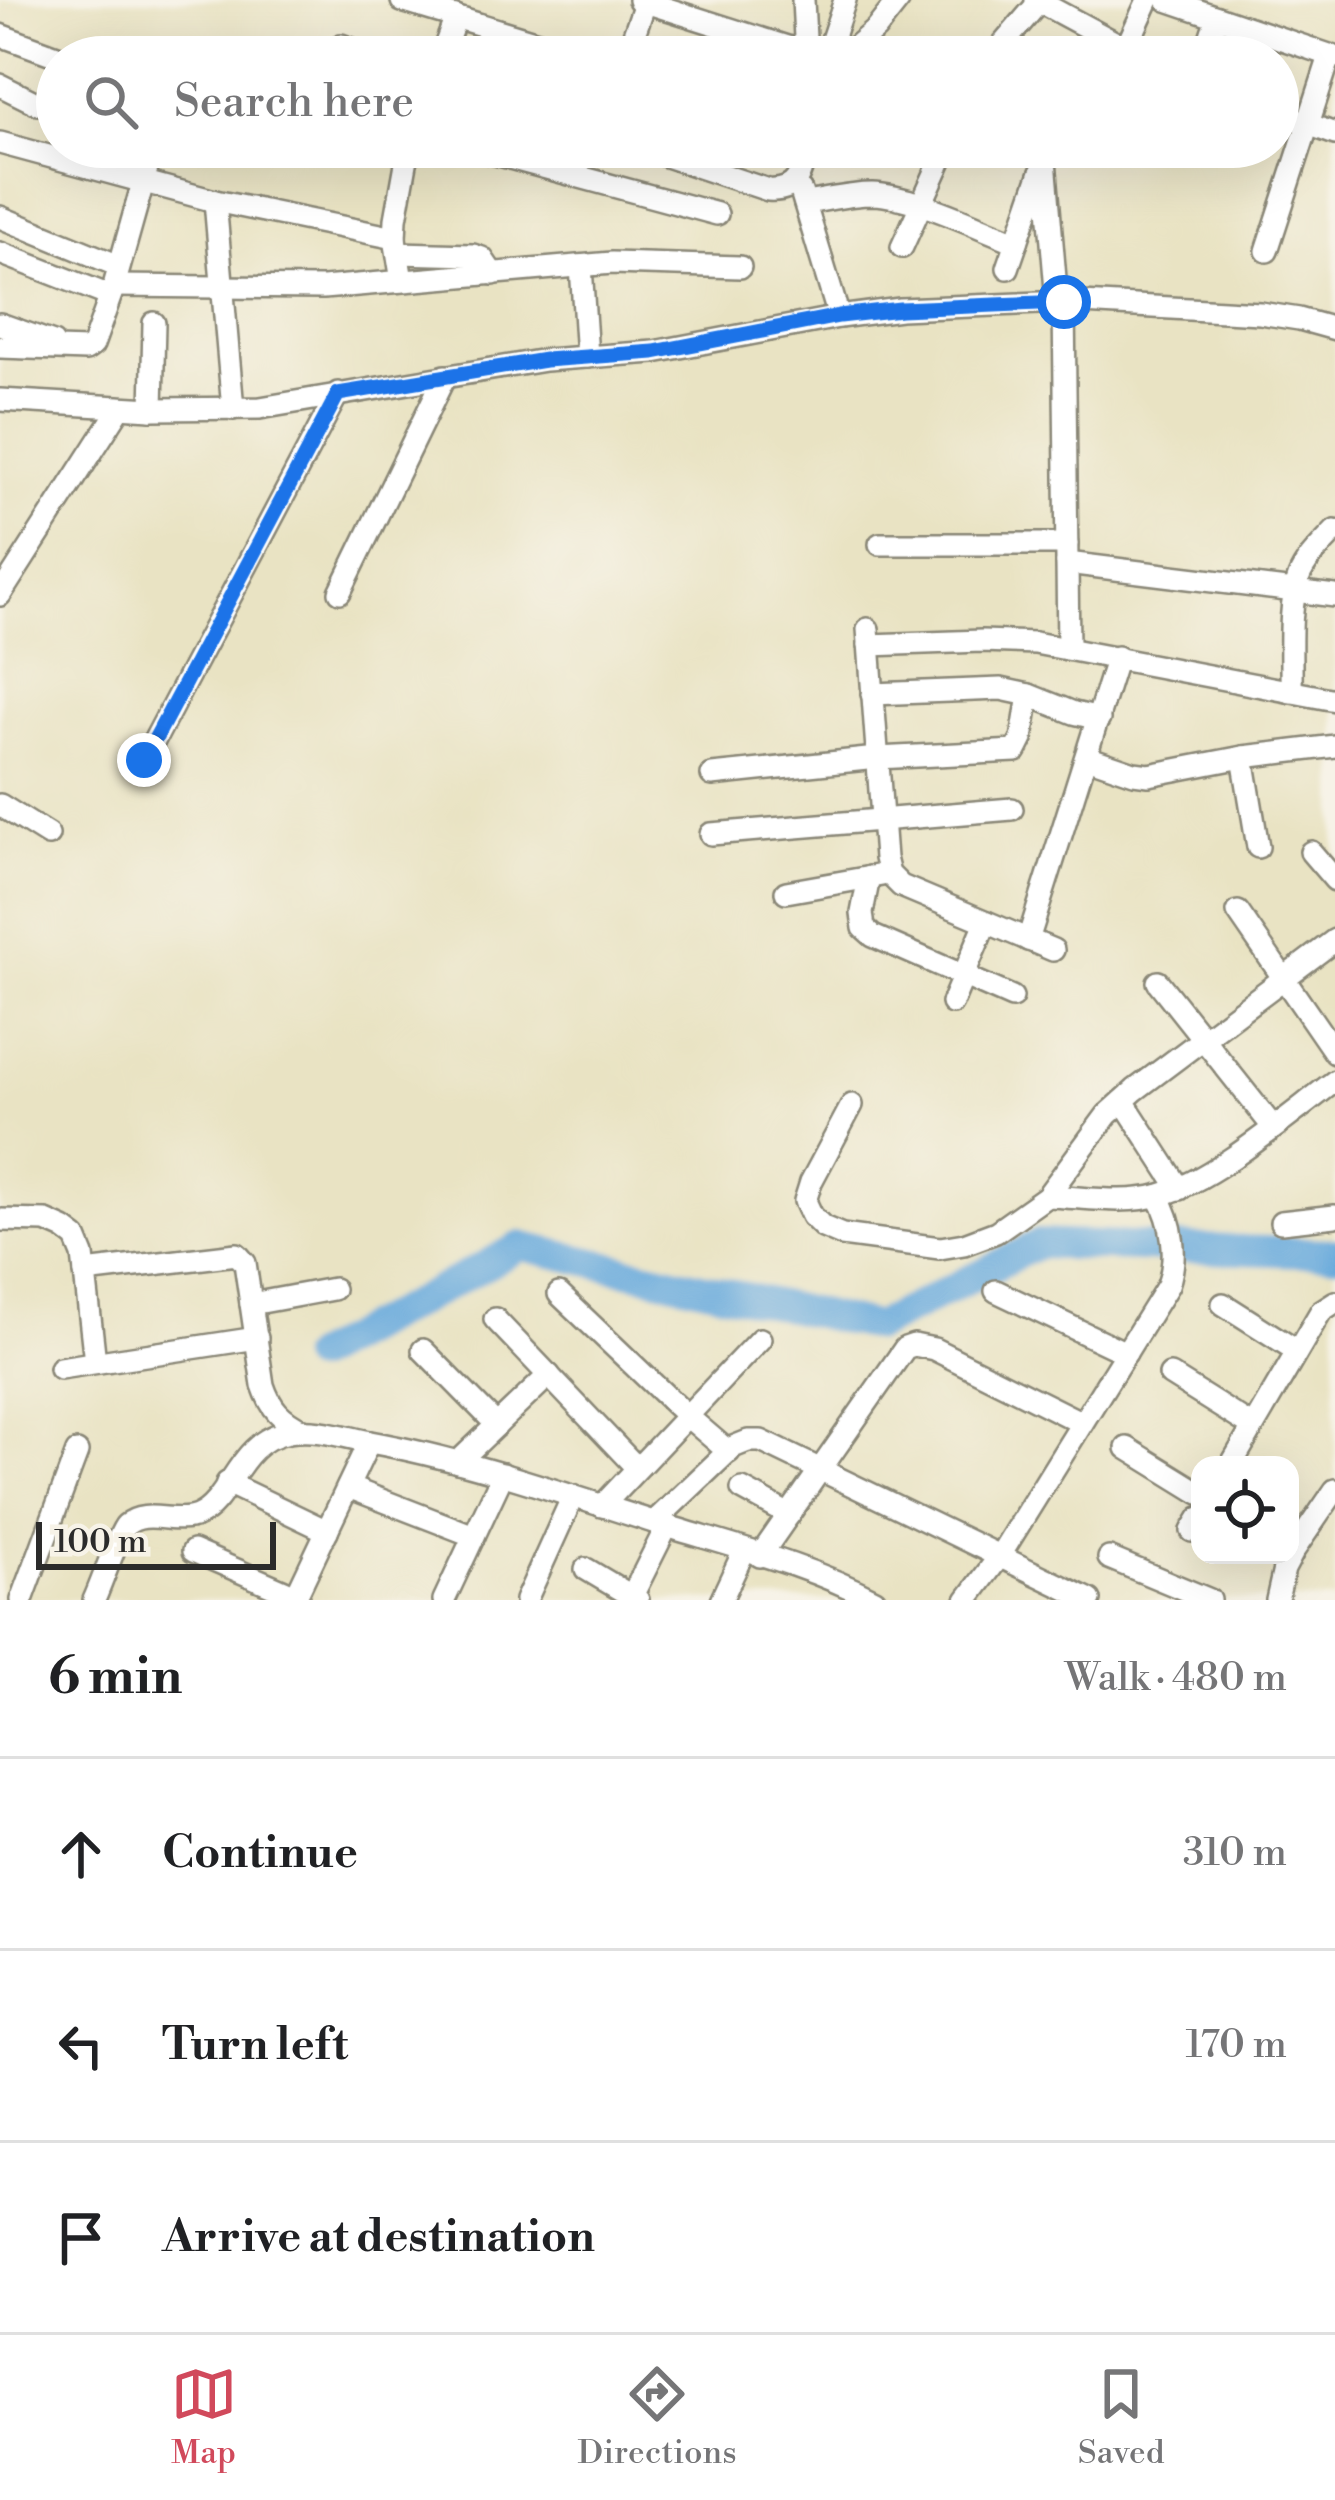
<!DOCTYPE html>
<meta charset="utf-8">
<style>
:root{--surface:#fff;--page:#f6f6f6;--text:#202124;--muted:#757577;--line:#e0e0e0;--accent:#d1495b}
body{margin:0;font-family:"Libre Bodoni",serif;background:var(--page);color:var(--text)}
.controls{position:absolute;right:36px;bottom:36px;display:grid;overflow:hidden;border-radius:24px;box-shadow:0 12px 48px #0002}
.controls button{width:108px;height:108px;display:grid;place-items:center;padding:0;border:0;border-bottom:3px solid var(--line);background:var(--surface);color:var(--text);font:60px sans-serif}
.scale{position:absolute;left:36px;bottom:30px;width:240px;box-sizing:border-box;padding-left:12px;border:6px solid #2b2b2b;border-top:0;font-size:33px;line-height:42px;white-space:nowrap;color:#2b2b2b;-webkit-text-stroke:9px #f7f3e8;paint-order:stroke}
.stop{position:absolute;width:36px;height:36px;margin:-27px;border:9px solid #1a73e8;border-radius:50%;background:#fff}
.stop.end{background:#1a73e8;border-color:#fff;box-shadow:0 3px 12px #0008}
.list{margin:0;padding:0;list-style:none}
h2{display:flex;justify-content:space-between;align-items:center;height:156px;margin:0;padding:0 48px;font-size:51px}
h2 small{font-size:39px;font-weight:400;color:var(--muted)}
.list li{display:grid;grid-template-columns:78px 1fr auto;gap:36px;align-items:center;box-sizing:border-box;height:192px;padding:0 48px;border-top:3px solid var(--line)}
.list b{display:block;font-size:45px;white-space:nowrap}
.list em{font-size:39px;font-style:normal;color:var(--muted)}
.icon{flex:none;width:66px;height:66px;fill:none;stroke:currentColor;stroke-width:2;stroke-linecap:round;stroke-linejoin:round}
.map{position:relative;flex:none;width:1335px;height:1600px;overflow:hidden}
.search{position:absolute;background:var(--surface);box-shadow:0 12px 48px #0002;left:36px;right:36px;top:36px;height:132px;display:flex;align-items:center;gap:30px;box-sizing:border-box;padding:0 42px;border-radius:66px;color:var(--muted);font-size:45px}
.sheet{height:732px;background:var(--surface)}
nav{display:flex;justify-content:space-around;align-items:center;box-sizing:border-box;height:168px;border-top:3px solid var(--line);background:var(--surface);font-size:33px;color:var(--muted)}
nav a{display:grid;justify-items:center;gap:6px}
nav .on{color:var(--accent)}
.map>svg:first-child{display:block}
</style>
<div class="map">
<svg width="1335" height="1600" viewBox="0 0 1335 1600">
<rect width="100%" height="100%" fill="#f7f3e8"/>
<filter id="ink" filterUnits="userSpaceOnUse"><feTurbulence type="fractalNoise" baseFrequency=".00833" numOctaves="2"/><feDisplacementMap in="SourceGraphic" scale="24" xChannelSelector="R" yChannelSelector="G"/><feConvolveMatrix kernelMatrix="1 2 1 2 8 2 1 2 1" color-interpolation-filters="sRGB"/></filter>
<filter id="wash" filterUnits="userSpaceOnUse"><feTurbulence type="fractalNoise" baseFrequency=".004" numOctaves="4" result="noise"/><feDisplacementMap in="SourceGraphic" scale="48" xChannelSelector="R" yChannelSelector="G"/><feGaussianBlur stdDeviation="2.7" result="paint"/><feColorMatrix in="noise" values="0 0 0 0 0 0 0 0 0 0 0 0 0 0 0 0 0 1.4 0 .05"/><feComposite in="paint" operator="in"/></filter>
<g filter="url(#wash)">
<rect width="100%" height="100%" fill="#e9e3c3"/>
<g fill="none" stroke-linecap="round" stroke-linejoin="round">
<polyline stroke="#69aadc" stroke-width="30" points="313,1358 521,1246 876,1327 1038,1244 1335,1253"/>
</g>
</g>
<g filter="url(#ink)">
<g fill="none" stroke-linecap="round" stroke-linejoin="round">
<defs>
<g id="minor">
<polyline points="639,0 806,53 836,55 855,47 876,29 899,0"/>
<polyline points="803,0 806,57"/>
<polyline points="1036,0 1142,57"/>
<polyline points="1167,0 1335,57"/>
<polyline points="402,1 587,57"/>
<polyline points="0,35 60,57"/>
<polyline points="341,45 374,57"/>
<polyline points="827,55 845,0"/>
<polyline points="441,57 456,17"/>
<polyline points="626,57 646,0"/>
<polyline points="992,57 1039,2"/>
<polyline points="1122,57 1148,0"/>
<polyline points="1204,57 1217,17"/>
<polyline points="0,85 38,104"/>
<polyline points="1278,113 1335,134"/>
<polyline points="0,143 215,201 395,238"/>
<polyline points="469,147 717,214"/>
<path d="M639 147 768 190C798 192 802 173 805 147"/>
<polyline points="1045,160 1057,302"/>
<polyline points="801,191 839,317"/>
<polyline points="215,201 233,409"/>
<path d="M805 203C827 200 850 194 872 194 913 195 976 227 1017 242"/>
<polyline points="0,217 119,266"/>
<polyline points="902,247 947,147"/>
<polyline points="1267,251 1330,56"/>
<polyline points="0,253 110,296"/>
<polyline points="398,253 473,255 482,258 493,274"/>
<polyline points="581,266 587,357"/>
<polyline points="1008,268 1041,172"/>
<polyline points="402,281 395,238 396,219 409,147"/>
<polyline points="114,286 323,288 612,263 740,267"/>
<polyline points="1064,302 1068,649"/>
<polyline points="0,324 53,343"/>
<polyline points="0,347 86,350 93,345 114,286 153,147"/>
<polyline points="0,400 152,409 260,408 545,360 654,352 839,317 900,309 1064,302 1260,313 1299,319 1335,329"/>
<polyline points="152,409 154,323"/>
<polyline points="880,544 1067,544"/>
<polyline points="1067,563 1335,596"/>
<polyline points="340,592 445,376"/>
<polyline points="0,595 120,408"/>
<polyline points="868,629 885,858 889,874 901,886 1053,950"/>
<polyline points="869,645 982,641 1035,643 1335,700"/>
<path d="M1291 692C1292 659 1287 608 1299 577 1306 559 1322 545 1335 531"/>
<polyline points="872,694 1001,689 1029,695 1074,713 1099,719"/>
<polyline points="1087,757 1134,773 1149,775 1243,757 1335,746"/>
<polyline points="1243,757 1258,847"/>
<polyline points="144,760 338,393"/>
<polyline points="712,775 877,758 1016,751 1022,739 1029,695"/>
<polyline points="0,805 48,835"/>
<polyline points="711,834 1012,809"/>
<polyline points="1311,852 1335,880"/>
<polyline points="869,877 862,913 864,928 873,936 1012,997"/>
<polyline points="786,892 882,875"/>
<polyline points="1238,912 1335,1053"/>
<polyline points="1028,940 1117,657"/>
<polyline points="1158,982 1273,1127"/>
<polyline points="952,1003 986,922"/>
<polyline points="1123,1101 1180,1189"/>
<polyline points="852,1105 811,1182 805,1201 812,1216 823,1227 842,1235 940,1248 964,1244 996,1232 1047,1196 1107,1115 1135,1090 1335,940"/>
<path d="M1047 1196C1083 1197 1125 1205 1160 1195 1213 1181 1289 1115 1335 1081"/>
<polyline points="0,1220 46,1221 64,1229 76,1238 83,1255 95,1362"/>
<polyline points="1281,1222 1335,1216"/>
<path d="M85 1272 237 1254 245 1263 263 1385C271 1409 281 1419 303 1430"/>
<polyline points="996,1291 1126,1353"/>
<polyline points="559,1294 687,1416 729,1452"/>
<polyline points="251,1304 333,1289"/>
<polyline points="1223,1304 1297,1351"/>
<polyline points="495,1319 637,1468"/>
<polyline points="423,1350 497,1425"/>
<polyline points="60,1368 257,1338"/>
<polyline points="1170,1375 1253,1427"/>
<polyline points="1127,1448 1200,1493"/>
<polyline points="458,1462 549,1375"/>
<polyline points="1231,1465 1321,1311 1335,1302"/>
<polyline points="227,1483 327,1531"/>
<polyline points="348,1487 474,1536"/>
<polyline points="742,1489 789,1515"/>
<polyline points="602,1506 760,1339"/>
<polyline points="654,1522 733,1447 748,1441 761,1441 1090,1600"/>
<polyline points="1192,1531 1200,1518"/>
<polyline points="193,1551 296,1596"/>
<polyline points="760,1556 905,1348 914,1345 934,1349 1082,1423"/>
<polyline points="1109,1558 1210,1600"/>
<polyline points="586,1569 638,1600"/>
<polyline points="22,1600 77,1452"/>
<path d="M94 1600C100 1588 120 1530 126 1525 145 1508 175 1525 197 1516 232 1501 237 1440 289 1432 315 1427 345 1437 370 1442 469 1460 564 1494 660 1524 731 1546 809 1565 875 1600"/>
<polyline points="294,1600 369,1442"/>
<polyline points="444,1600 503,1474"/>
<polyline points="526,1600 573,1496"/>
<polyline points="630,1600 667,1526"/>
<polyline points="721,1600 744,1551"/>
<path d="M967 1600 999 1557 1168 1285C1178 1256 1173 1222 1158 1196"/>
<polyline points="1277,1600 1284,1569 1294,1550 1335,1490"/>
</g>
</defs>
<use href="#minor" stroke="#8a8777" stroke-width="26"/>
<use href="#minor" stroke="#fff" stroke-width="21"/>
</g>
</g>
<g fill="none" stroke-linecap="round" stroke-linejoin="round" filter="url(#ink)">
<polyline stroke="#1a73e8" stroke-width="15" points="144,760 338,394 545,360 654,352 839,316 900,309 1064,302"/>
</g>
</svg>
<div class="controls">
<button><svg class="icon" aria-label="locate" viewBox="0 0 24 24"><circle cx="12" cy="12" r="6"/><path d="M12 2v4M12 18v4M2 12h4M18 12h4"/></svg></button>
</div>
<div class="scale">100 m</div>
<div class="stop" style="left:1064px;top:302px"></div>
<div class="stop end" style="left:144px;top:760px"></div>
<div class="search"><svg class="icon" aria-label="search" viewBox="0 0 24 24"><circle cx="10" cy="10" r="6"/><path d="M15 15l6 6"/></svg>Search here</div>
</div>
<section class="sheet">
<h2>6 min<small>Walk · 480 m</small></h2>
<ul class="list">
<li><svg class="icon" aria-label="ahead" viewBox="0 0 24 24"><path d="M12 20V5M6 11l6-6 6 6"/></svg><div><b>Continue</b></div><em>310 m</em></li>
<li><svg class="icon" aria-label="left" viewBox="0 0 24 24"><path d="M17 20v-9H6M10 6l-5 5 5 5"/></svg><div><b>Turn left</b></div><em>170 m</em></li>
<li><svg class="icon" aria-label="arrive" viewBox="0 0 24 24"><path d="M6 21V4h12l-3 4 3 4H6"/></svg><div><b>Arrive at destination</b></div></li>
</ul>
</section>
<nav>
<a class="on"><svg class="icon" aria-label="map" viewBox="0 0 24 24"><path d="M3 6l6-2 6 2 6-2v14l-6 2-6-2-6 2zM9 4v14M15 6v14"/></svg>Map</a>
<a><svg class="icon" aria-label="directions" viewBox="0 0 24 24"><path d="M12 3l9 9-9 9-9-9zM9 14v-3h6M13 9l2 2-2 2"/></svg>Directions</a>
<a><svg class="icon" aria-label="saved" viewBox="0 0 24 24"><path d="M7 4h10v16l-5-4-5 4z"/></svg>Saved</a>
</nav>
